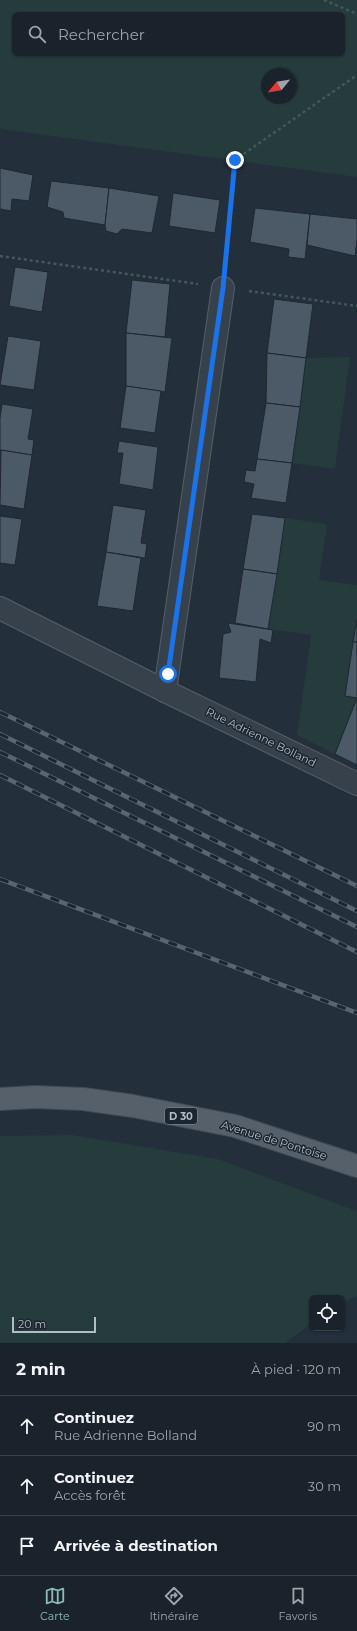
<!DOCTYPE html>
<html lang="fr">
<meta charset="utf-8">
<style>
:root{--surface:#1a232c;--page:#232b34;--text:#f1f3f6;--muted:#9fa4a9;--line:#384048;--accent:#8bbbb9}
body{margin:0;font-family:Montserrat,sans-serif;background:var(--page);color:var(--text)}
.controls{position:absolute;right:12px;bottom:12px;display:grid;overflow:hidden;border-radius:6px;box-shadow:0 1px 3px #0004}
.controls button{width:36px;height:36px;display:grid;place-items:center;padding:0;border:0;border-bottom:1px solid var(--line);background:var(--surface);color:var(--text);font:20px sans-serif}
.compass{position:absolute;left:261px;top:68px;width:36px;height:36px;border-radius:50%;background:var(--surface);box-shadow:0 1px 3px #0004;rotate:240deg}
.scale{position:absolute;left:12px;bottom:10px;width:84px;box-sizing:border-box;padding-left:4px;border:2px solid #b2bcc7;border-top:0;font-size:11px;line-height:14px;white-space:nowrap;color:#b2bcc7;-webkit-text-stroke:3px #1c2630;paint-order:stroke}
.stop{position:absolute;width:12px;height:12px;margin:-9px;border:3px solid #1a73e8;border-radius:50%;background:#fff}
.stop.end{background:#1a73e8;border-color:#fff;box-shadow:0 1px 4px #0008}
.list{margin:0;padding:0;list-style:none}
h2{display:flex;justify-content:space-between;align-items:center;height:52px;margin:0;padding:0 16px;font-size:17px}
h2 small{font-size:13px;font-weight:400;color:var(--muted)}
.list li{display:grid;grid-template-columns:26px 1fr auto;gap:12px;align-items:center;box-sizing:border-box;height:60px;padding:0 16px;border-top:1px solid var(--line)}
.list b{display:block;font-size:15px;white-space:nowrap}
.list p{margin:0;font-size:13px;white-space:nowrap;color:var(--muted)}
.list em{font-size:13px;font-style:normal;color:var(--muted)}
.icon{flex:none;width:22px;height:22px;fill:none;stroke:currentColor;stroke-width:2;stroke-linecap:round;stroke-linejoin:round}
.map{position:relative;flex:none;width:357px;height:1343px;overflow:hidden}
.search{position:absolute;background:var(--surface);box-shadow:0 1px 3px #0004;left:12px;right:12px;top:12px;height:44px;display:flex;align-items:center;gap:10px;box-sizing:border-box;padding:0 14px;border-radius:6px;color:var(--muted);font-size:15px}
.sheet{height:232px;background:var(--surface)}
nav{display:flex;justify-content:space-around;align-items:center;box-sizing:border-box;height:56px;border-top:1px solid var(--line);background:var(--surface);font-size:11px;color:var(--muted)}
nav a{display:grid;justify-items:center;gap:2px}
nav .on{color:var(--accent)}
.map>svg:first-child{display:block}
</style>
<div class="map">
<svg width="357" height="1343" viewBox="0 0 357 1343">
<rect width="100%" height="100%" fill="#232f3b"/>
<g fill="#253b3c" fill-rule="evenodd">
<path d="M0 0H357V177L0 129ZM14 14H343V54H14ZM267 74H291V98H267Z"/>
<polygon points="350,357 335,469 292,463 306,358"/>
<polygon points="285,518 327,524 319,580 357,585 357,619 345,696 357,698 335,754 297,735 311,635 268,629"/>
<polygon points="72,1135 218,1159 357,1211 357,1296 342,1303 342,1298 312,1298 312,1323 285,1343 0,1343 0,1136"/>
</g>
<g fill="#4c5a67" stroke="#1e2832">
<polygon points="0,168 33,175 29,201 12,199 11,211 0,209"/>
<polygon points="51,181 109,188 105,225 64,218 63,212 47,207"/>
<polygon points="109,188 159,196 152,233 122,229 117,234 106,231 105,225"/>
<polygon points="173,193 220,200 215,233 169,226"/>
<polygon points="255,208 310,214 305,259 288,257 289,249 250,242"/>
<polygon points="310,214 357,219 357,240 355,256 307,245"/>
<polygon points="15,267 48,272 42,312 9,306"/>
<polygon points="132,280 170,284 165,337 126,333"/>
<polygon points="274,299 313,304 306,358 267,353"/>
<polygon points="126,333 172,338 165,392 126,386"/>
<polygon points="8,336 41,341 34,390 0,385"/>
<polygon points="267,353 306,358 300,407 266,403"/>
<polygon points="126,386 161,391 155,433 120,428"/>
<polygon points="266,403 300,407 292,463 257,459"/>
<polygon points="2,404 33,409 28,439 34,440 32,455 0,450 0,418"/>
<polygon points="119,441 158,447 153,490 119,484 123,453 117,453"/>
<polygon points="1,450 32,455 24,509 0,505"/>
<polygon points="257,459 292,463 286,503 251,498 254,484 244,482 246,470 255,471"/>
<polygon points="113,505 146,510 141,543 147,544 145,558 106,552"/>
<polygon points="252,514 285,518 277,574 243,569"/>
<polygon points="0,516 22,519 15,565 0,563"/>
<polygon points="106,552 141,558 133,611 97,606"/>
<polygon points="243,569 277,574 268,629 235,623"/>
<polygon points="357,619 357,642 353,642"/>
<polygon points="228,623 273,630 271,643 260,639 256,682 219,678 223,634 231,632"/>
<polygon points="353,642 357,642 357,698 345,696"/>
<polygon points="357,698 357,765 335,754"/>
</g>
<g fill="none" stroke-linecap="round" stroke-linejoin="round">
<defs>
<g id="street">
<polyline points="0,608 165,691 357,784"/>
<polyline points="165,691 223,288"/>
</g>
<polyline id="primary" points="0,1099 35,1097 83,1099 133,1106 235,1126 357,1166"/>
</defs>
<use href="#street" stroke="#555f69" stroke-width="24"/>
<use href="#primary" stroke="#404a54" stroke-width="24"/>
<g stroke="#435859" stroke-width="2.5" stroke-dasharray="3 3" stroke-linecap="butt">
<polyline points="324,0 357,14"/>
<polyline points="0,256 198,284"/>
<polyline points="226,263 235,160 357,75"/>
<polyline points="249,291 357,306"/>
</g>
<use href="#street" stroke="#37414b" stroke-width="22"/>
<use href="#primary" stroke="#55606b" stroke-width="22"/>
<defs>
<g id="rail">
<polyline points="0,712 357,886"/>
<polyline points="0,734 357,911"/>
<polyline points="0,752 357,927"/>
<polyline points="0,775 357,952"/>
<polyline points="0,879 357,1013"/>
</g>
</defs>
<use href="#rail" stroke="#596572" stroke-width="4.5"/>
<use href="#rail" stroke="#1c2630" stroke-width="3" stroke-dasharray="9" stroke-linecap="butt"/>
</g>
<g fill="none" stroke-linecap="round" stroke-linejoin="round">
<polyline stroke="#1a73e8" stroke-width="5" points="168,674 223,288 235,160"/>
</g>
<g text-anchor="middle" stroke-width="3" stroke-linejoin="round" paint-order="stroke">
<rect fill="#1c2630" stroke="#858f9a" stroke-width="1" x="165" y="1108" width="32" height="16" rx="3"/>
<g font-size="10" font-weight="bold" fill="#b2bcc7">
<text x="181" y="1120">D 30</text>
</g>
<g font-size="11" fill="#b2bcc7" stroke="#1c2630">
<text transform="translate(261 737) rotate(26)" y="4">Rue Adrienne Bolland</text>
<text transform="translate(274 1140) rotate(17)" y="4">Avenue de Pontoise</text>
</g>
</g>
</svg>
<div class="controls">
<button><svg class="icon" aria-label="locate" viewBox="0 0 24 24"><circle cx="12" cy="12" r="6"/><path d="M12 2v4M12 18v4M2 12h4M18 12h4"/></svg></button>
</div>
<svg class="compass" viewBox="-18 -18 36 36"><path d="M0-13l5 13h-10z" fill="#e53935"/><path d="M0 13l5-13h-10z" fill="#9fa4a9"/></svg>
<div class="scale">20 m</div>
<div class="stop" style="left:168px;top:674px"></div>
<div class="stop end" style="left:235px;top:160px"></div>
<div class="search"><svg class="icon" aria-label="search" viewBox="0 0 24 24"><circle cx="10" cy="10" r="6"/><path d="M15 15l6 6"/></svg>Rechercher</div>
</div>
<section class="sheet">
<h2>2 min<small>À pied · 120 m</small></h2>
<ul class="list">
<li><svg class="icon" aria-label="ahead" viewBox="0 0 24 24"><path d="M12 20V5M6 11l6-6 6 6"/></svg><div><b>Continuez</b><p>Rue Adrienne Bolland</p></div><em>90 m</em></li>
<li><svg class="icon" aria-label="ahead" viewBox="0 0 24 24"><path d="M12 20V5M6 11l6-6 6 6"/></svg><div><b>Continuez</b><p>Accès forêt</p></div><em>30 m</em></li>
<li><svg class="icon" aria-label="arrive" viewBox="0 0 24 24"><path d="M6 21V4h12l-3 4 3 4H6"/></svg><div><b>Arrivée à destination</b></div></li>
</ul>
</section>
<nav>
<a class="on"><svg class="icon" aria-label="map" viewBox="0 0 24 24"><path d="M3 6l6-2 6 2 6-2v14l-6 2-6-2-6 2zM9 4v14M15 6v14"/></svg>Carte</a>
<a><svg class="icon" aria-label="directions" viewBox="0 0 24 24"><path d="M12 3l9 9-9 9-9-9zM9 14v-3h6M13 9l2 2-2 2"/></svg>Itinéraire</a>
<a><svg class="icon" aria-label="saved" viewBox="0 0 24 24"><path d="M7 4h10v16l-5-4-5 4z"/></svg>Favoris</a>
</nav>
